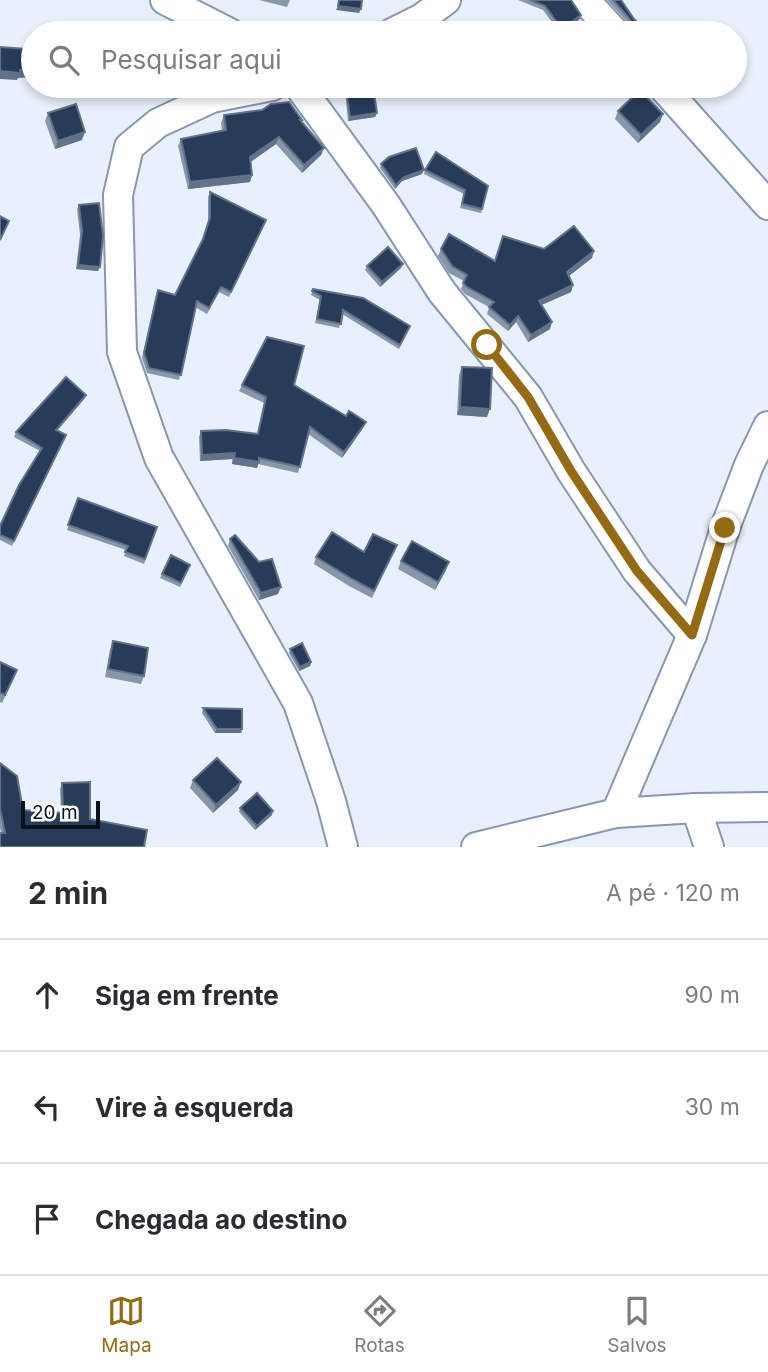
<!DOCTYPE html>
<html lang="pt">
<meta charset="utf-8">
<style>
:root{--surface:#fff;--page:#f7f7f7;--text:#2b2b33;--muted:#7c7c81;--line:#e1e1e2;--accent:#946a15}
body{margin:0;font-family:Inter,sans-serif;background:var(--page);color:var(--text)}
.scale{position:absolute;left:21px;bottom:18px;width:79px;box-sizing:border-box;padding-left:7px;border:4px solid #0a111a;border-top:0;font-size:19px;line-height:24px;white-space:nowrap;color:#0a111a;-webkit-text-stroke:5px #fff;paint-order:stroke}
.stop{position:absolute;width:21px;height:21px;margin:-16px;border:5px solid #946a15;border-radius:50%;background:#fff}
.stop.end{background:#946a15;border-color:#fff;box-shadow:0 2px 7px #0008}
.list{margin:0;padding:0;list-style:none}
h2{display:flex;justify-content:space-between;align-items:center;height:91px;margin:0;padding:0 28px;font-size:30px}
h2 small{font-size:23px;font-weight:400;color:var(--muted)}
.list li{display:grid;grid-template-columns:46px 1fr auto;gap:21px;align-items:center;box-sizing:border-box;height:112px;padding:0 28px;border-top:2px solid var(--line)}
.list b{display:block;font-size:26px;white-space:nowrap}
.list em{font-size:23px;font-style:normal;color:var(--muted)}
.icon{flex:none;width:38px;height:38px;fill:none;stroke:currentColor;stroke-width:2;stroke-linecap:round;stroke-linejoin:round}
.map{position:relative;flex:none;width:768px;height:847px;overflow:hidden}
.search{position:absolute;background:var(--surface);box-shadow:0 4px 10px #0003;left:21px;right:21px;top:21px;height:77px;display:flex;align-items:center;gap:18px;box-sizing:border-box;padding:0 24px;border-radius:38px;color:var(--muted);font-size:26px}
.sheet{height:427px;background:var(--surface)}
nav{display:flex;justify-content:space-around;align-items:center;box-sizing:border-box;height:98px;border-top:2px solid var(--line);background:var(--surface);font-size:19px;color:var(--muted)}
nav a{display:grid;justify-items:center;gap:4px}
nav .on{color:var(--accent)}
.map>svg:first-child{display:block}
</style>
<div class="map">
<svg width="768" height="847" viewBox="0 0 768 847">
<rect width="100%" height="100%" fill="#e8f0fb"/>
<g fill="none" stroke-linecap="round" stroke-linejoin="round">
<defs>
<g id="minor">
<polyline points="165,0 230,33"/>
<polyline points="585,0 615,33"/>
<polyline points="392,33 422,18 446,0"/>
<polyline points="272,86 212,98 158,123 129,147 118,195 122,352 159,458 298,703 331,801 343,847"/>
<polyline points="299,86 386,205 442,292 528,397 571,471 637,571 692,635"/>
<polyline points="662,86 768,205"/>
<polyline points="696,808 709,847"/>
<polyline points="616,813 692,635 725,528 749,465 768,426"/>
<polyline points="476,847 616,813 696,808 768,807"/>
</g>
</defs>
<use href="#minor" stroke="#8697b2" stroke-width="32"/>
<use href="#minor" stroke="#fff" stroke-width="28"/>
</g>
<g fill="#8896aa">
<polygon points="259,0 290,0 287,7"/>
<polygon points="518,0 571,0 581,15 580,19 560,33 543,10"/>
<polygon points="607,0 621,0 634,19 648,33 631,33 631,29 627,22"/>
<polygon points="174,86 199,86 178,95"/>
<polygon points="347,97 377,113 375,117 348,121 346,101"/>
<polygon points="618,111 660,122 638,143 615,119"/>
<polygon points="48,113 82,140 55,149 45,121"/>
<polygon points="224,115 301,122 324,148 321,155 302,173 276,144 251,162 252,175 250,182 188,189 178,146 181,139 222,131 221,123"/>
<polygon points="381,164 422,174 402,181 395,189 380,168"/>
<polygon points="425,170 488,186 481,213 460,208 464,194 424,174"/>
<polygon points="210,192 264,225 229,297 219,292 207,314 195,307 179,380 147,373 142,358 156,295 158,290 175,295 203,241 208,222 208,197"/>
<polygon points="79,205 98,271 76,269 80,235 77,209"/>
<polygon points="441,249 495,261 544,249 592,258 569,276 573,285 571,292 541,305 550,329 528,342 516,322 508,331 487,314 489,307 465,294 461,289 464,281 449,273 438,256"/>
<polygon points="367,266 401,268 380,287 365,270"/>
<polygon points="313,289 410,326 399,349 342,314 339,328 315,323 320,300 311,295"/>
<polygon points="462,367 487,417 457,415 459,375"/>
<polygon points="242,385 294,385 346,416 366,422 363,428 342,458 308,434 298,473 258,464 257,468 232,464 232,459 200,461 199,437 201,431 257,434 264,403 239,391"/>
<polygon points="84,399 57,431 64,439 12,546 0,540 0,526 40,451 14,437 16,432"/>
<polygon points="78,498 157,527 144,564 124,556 126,550 67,530"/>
<polygon points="230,539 278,594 259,600 228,546"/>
<polygon points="397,545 372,598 349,586 314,564 316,557 364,552"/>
<polygon points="401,561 446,570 435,590 398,569"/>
<polygon points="190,565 180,587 160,578 162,574"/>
<polygon points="113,641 144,676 141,684 105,677 110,650"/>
<polygon points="290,649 311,662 310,666 299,671 289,653"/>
<polygon points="0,662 14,678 2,703 0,702"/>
<polygon points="203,708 242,729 241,733 215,733 202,713"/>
<polygon points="0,763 23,810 61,813 60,789 62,783 90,819 147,830 1,833 0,827"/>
<polygon points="193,780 238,790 213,813 190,788"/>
<polygon points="240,808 272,815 255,830 239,812"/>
</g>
<g fill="#62728a">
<polygon points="338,6 361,9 359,13 336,10"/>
<polygon points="581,15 580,19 560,33 562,29"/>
<polygon points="33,69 33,77 18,78 17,80 0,79 0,71"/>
<polygon points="192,86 199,86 178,95 179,91"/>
<polygon points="377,113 375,117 348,121 350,117"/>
<polygon points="663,114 660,122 638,143 641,135"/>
<polygon points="85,132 82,140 55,149 58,141"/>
<polygon points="279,137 276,144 247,164 250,157"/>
<polygon points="324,148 321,155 302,173 304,165"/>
<polygon points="424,170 422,174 402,181 395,189 396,185 404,177"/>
<polygon points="252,175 250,182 188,189 190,182"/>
<polygon points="594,251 592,258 565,279 567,272"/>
<polygon points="403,264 401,268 380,287 382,282"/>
<polygon points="78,265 100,267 98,271 76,269"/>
<polygon points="573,285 571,292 537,307 539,301"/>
<polygon points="518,316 516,322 508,331 510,325"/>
<polygon points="552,322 550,329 528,342 531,335"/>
<polygon points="86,395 84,399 54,434 56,430"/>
<polygon points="460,407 490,409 487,417 457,415"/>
<polygon points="366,422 363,428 342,458 344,452"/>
<polygon points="235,453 232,459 200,461 202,455"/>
<polygon points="234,458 259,462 257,468 232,464"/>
<polygon points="449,562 446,570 435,590 438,582"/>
<polygon points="281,587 278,594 259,600 261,593"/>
<polygon points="311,662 310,666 299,671 300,667"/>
<polygon points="217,729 242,729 241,733 215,733"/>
<polygon points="241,782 238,790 213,813 216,805"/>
<polygon points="273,811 272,815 255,830 257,826"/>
</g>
<g fill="#283c5a" stroke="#62728a" stroke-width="2">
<polygon points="339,0 362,0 361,9 338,6"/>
<polygon points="530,0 571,0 581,15 562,29 545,6"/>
<polygon points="613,0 621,0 634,19 648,33 632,33 633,25 629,18"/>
<polygon points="27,42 33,42 33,69 20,70 20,73 0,71 0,47 27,49"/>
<polygon points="177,86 192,86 179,91"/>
<polygon points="640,90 663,114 641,135 618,111"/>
<polygon points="374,93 377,113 350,117 347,97"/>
<polygon points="289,102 302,120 300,120 324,148 304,165 279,137 250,157 252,175 190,182 181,139 226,130 224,115 262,110 271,104"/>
<polygon points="76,104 85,132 58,141 48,113"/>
<polygon points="416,148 424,170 404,177 396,185 381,164 389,157"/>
<polygon points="436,152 488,186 482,209 462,204 465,190 425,170"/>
<polygon points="210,192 266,220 231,292 221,287 209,308 197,301 181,375 149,368 144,353 158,290 175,295 203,239 210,217"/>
<polygon points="99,203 103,236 100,267 78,265 82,231 79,205"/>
<polygon points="0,216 9,221 0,240"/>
<polygon points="574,226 594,251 567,272 573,285 539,301 552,322 531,335 518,316 510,325 489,307 494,302 467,287 463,283 467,275 452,266 441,249 449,234 495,261 503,236 544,249"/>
<polygon points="388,247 403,264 382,282 367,266"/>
<polygon points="313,289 363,298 410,326 400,345 343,310 341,324 317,319 321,296 312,291"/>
<polygon points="267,337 304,346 294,385 346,416 349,411 366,422 344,452 310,427 300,467 259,458 259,462 234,458 235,453 202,455 201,431 226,430 258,434 266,397 242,385"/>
<polygon points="462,367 492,368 490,409 460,407"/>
<polygon points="66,377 86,395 56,430 66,435 14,541 0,535 0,526 19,485 42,448 16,432"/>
<polygon points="78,498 157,527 145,559 125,552 128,546 68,525"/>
<polygon points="332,532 364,552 373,534 397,545 374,591 352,579 316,557"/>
<polygon points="235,535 259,562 272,559 281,587 261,593 230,539"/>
<polygon points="412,541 449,562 438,582 401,561"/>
<polygon points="171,555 190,565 181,583 162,574"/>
<polygon points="113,641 148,648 144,676 108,669"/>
<polygon points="302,643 311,662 300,667 290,649"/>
<polygon points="0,662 17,670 5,695 0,693"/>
<polygon points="203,708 242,709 242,729 217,729"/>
<polygon points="217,758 241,782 216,805 193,780"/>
<polygon points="0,763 17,776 23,810 63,813 62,783 90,782 90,819 147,830 144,847 0,847 0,833 5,833 0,808"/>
<polygon points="257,793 273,811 257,826 240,808"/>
</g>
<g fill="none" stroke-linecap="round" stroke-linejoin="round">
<polyline stroke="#946a15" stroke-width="9" points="487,345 528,397 571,471 637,571 692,635 725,528"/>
</g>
</svg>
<div class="scale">20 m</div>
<div class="stop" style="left:487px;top:345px"></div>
<div class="stop end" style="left:725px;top:528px"></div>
<div class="search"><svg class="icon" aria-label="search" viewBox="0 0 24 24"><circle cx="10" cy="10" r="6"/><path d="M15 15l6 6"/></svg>Pesquisar aqui</div>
</div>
<section class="sheet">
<h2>2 min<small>A pé · 120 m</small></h2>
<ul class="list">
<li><svg class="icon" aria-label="ahead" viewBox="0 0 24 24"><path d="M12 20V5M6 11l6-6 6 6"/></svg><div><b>Siga em frente</b></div><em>90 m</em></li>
<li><svg class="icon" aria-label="left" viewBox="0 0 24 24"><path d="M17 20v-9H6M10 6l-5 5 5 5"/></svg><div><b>Vire à esquerda</b></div><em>30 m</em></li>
<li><svg class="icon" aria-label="arrive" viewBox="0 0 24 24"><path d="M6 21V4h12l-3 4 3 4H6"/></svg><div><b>Chegada ao destino</b></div></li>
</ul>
</section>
<nav>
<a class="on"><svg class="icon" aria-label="map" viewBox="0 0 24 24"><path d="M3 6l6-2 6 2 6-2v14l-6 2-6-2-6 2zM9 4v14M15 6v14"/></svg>Mapa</a>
<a><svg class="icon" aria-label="directions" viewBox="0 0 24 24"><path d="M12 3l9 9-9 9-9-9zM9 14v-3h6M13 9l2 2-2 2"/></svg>Rotas</a>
<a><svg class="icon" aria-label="saved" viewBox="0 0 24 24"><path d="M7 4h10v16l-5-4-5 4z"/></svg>Salvos</a>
</nav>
